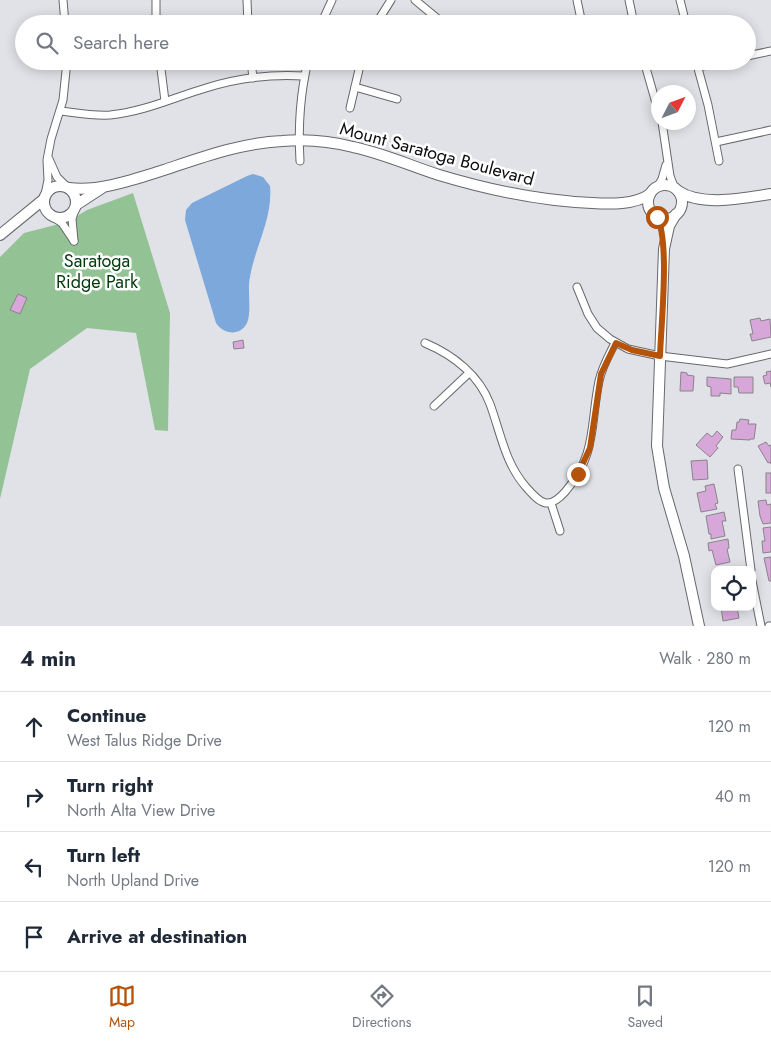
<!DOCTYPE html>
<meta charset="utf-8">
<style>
:root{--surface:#fff;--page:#f2f2f3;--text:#1f2937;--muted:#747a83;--line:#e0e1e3;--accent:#b45309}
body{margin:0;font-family:Jost,sans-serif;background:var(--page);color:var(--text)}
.controls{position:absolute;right:15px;bottom:15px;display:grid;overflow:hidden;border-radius:10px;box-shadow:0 2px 12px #0003}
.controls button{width:45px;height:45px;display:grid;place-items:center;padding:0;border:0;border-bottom:1px solid var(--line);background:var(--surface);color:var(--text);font:25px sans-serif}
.compass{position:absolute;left:651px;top:85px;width:45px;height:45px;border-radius:50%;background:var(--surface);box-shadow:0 2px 12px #0003;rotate:48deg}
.stop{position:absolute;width:15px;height:15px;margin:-11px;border:4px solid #b45309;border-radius:50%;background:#fff}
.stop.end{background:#b45309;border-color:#fff;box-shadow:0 1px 5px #0008}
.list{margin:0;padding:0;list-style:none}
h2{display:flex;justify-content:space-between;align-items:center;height:65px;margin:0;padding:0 20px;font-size:21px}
h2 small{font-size:16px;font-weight:400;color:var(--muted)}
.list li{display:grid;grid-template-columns:32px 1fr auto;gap:15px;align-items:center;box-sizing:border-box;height:70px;padding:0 20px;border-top:1px solid var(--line)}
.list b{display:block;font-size:19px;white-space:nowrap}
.list p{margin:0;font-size:16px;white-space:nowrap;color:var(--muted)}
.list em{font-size:16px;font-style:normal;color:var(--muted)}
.icon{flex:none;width:28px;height:28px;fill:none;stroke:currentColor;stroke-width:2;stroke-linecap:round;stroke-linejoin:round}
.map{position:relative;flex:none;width:771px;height:626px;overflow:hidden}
.search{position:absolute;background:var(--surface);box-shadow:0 2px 12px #0003;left:15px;right:15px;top:15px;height:55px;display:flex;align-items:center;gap:12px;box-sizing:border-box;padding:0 18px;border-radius:28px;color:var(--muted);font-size:19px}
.sheet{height:345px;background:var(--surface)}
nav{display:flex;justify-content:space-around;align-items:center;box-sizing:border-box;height:70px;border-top:1px solid var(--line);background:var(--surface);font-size:14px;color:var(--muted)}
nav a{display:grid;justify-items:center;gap:2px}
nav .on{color:var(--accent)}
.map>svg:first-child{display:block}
</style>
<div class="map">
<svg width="771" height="626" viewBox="0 0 771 626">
<rect width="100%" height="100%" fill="#e0e2e7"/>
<polygon fill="#93c294" points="133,193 170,313 168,431 155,430 136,333 87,328 30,369 0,499 0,257 24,233 67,222 87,210"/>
<path fill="#7da8db" d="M253 174 263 177 270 186C273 218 255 247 250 277 247 289 252 312 247 323 240 337 223 334 216 323L185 220 186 210 192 203 247 176Z"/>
<g fill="#d7a7da" stroke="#888488">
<polygon points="18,294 27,298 20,314 10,310"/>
<polygon points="760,318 761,321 770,319 771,337 752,341 750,334 753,334 750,320"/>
<polygon points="243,340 244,348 234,349 233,342"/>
<polygon points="771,371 771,387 770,383 765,384 763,376 767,375 766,372"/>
<polygon points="681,372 687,373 687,375 694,376 693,391 680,391"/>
<polygon points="707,377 731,379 731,394 720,393 720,396 711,396 711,387 707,386"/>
<polygon points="734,377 753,377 753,393 739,393 738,387 734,387"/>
<polygon points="740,419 749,420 748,424 756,424 754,439 750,439 750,440 731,439 732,430 736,430 737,422 739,422"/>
<polygon points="717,431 723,437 716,446 718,448 710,457 696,445 707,433 712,437"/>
<polygon points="766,442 769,446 771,445 771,464 770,462 768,463 758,446"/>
<polygon points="707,460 708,479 693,480 691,461"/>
<rect x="766" y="473" width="5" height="20"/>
<polygon points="714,484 718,503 715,504 717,509 701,512 697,493 706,491 705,486"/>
<polygon points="766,500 767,505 771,504 771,523 763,524 760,516 758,501"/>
<polygon points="724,512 726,521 722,521 725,536 711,539 711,534 709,534 706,516"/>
<polygon points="771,527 771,552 763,553 762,541 765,541 763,528"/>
<polygon points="728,539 729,548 727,549 730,562 716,565 712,550 709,551 708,543"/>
<polygon points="771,557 771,581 769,581 764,558"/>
<polygon points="721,607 737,607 739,618 723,621"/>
</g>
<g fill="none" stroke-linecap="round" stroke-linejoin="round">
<defs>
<g id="street">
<polyline points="63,0 65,24"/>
<polyline points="156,0 156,24"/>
<polyline points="247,0 248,24"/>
<polyline points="415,0 444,24"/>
<polyline points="577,0 582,24"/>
<polyline points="629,0 634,24"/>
<polyline points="680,0 686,24"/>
<polyline points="321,24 332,0"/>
<polyline points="376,24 391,0"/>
<polyline points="662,24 684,19"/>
<polyline points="747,56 771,51"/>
<polyline points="160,61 165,101"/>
<polyline points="251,61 253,78"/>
<polyline points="644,61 658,110"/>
<polyline points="696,61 708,105 719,161"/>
<polyline points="698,67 725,61"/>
<polyline points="355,87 397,99"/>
<polyline points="350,108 361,61"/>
<path d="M61 111C77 113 93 116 110 115 143 112 175 97 206 88 238 78 271 74 304 76"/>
<polyline points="662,122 670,176 675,189"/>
<polyline points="716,142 771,130"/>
<polyline points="49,159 57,177 67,187"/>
<path d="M300 161C298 127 300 94 308 61"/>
<polyline points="657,188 662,179 666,165"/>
<polyline points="45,195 48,180 47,160 51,139 63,100 67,61"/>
<polyline points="53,217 62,223 74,241"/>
<polyline points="74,241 72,219 75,209"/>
<polyline points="577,287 588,314 597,328 610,339 628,349 660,356 727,364 771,354"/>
<path d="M425 343C453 355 479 375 490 404 501 434 505 463 526 487 540 503 548 511 565 492 597 455 590 425 599 381 602 367 609 355 615 343"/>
<polyline points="434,406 469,373"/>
<polyline points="738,469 751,570"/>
<polyline points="551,503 560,531"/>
<polyline points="752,581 761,626"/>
<polyline points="769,626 771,626"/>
</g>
<g id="secondary">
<circle cx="665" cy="202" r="17"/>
<circle cx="60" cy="202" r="16"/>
<path d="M69 188C99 192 135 179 164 170 203 157 241 143 282 141 306 139 330 141 353 147 382 153 411 166 439 175 489 190 539 201 592 203 610 204 635 205 650 194"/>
<path d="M678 191C702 207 744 198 771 194"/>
<polyline points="76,205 102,188"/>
<polyline points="676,214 669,226 664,249 657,446 664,488 684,556 699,626"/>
<polyline points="0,235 44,199"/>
</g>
</defs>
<use href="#street" stroke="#66686c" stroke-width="9"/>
<use href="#secondary" stroke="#66686c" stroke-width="12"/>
<use href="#street" stroke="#fff" stroke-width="7"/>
<use href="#secondary" stroke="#fff" stroke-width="10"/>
</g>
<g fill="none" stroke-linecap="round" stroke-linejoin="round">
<path stroke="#b45309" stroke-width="6" d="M578 474 590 448 601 374 616 343 632 350 660 356C661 325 670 241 657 217"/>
</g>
<g text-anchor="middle" stroke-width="5" stroke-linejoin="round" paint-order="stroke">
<g font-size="18" fill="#0d0d0f" stroke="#fff">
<text transform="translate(437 154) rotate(15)" y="6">Mount Saratoga Boulevard</text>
</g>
<g font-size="18" fill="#003b0b" stroke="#fff">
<text x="97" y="267">Saratoga<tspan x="97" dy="21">Ridge Park</tspan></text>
</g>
</g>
</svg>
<div class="controls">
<button><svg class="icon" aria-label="locate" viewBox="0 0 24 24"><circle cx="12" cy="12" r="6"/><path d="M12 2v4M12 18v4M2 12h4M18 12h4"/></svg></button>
</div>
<svg class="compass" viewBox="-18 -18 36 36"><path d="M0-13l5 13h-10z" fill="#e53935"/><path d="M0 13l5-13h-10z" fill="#747a83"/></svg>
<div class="stop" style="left:657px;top:217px"></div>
<div class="stop end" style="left:578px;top:474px"></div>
<div class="search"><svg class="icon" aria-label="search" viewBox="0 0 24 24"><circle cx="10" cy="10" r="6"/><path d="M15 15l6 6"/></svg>Search here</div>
</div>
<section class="sheet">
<h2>4 min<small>Walk · 280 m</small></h2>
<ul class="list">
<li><svg class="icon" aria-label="ahead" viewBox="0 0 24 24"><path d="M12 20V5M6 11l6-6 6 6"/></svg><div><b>Continue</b><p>West Talus Ridge Drive</p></div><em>120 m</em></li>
<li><svg class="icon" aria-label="right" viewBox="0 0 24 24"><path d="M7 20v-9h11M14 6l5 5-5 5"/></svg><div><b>Turn right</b><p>North Alta View Drive</p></div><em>40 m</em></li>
<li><svg class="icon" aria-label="left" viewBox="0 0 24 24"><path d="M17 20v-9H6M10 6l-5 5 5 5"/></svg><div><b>Turn left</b><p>North Upland Drive</p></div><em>120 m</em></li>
<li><svg class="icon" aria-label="arrive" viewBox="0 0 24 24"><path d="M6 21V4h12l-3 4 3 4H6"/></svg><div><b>Arrive at destination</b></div></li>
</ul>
</section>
<nav>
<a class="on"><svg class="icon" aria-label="map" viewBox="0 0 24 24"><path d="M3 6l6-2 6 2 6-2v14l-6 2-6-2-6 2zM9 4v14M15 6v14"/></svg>Map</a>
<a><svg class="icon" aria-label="directions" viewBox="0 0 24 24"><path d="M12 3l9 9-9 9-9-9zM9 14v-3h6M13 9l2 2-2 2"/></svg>Directions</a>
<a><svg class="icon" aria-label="saved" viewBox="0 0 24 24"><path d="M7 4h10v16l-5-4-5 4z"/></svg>Saved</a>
</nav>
